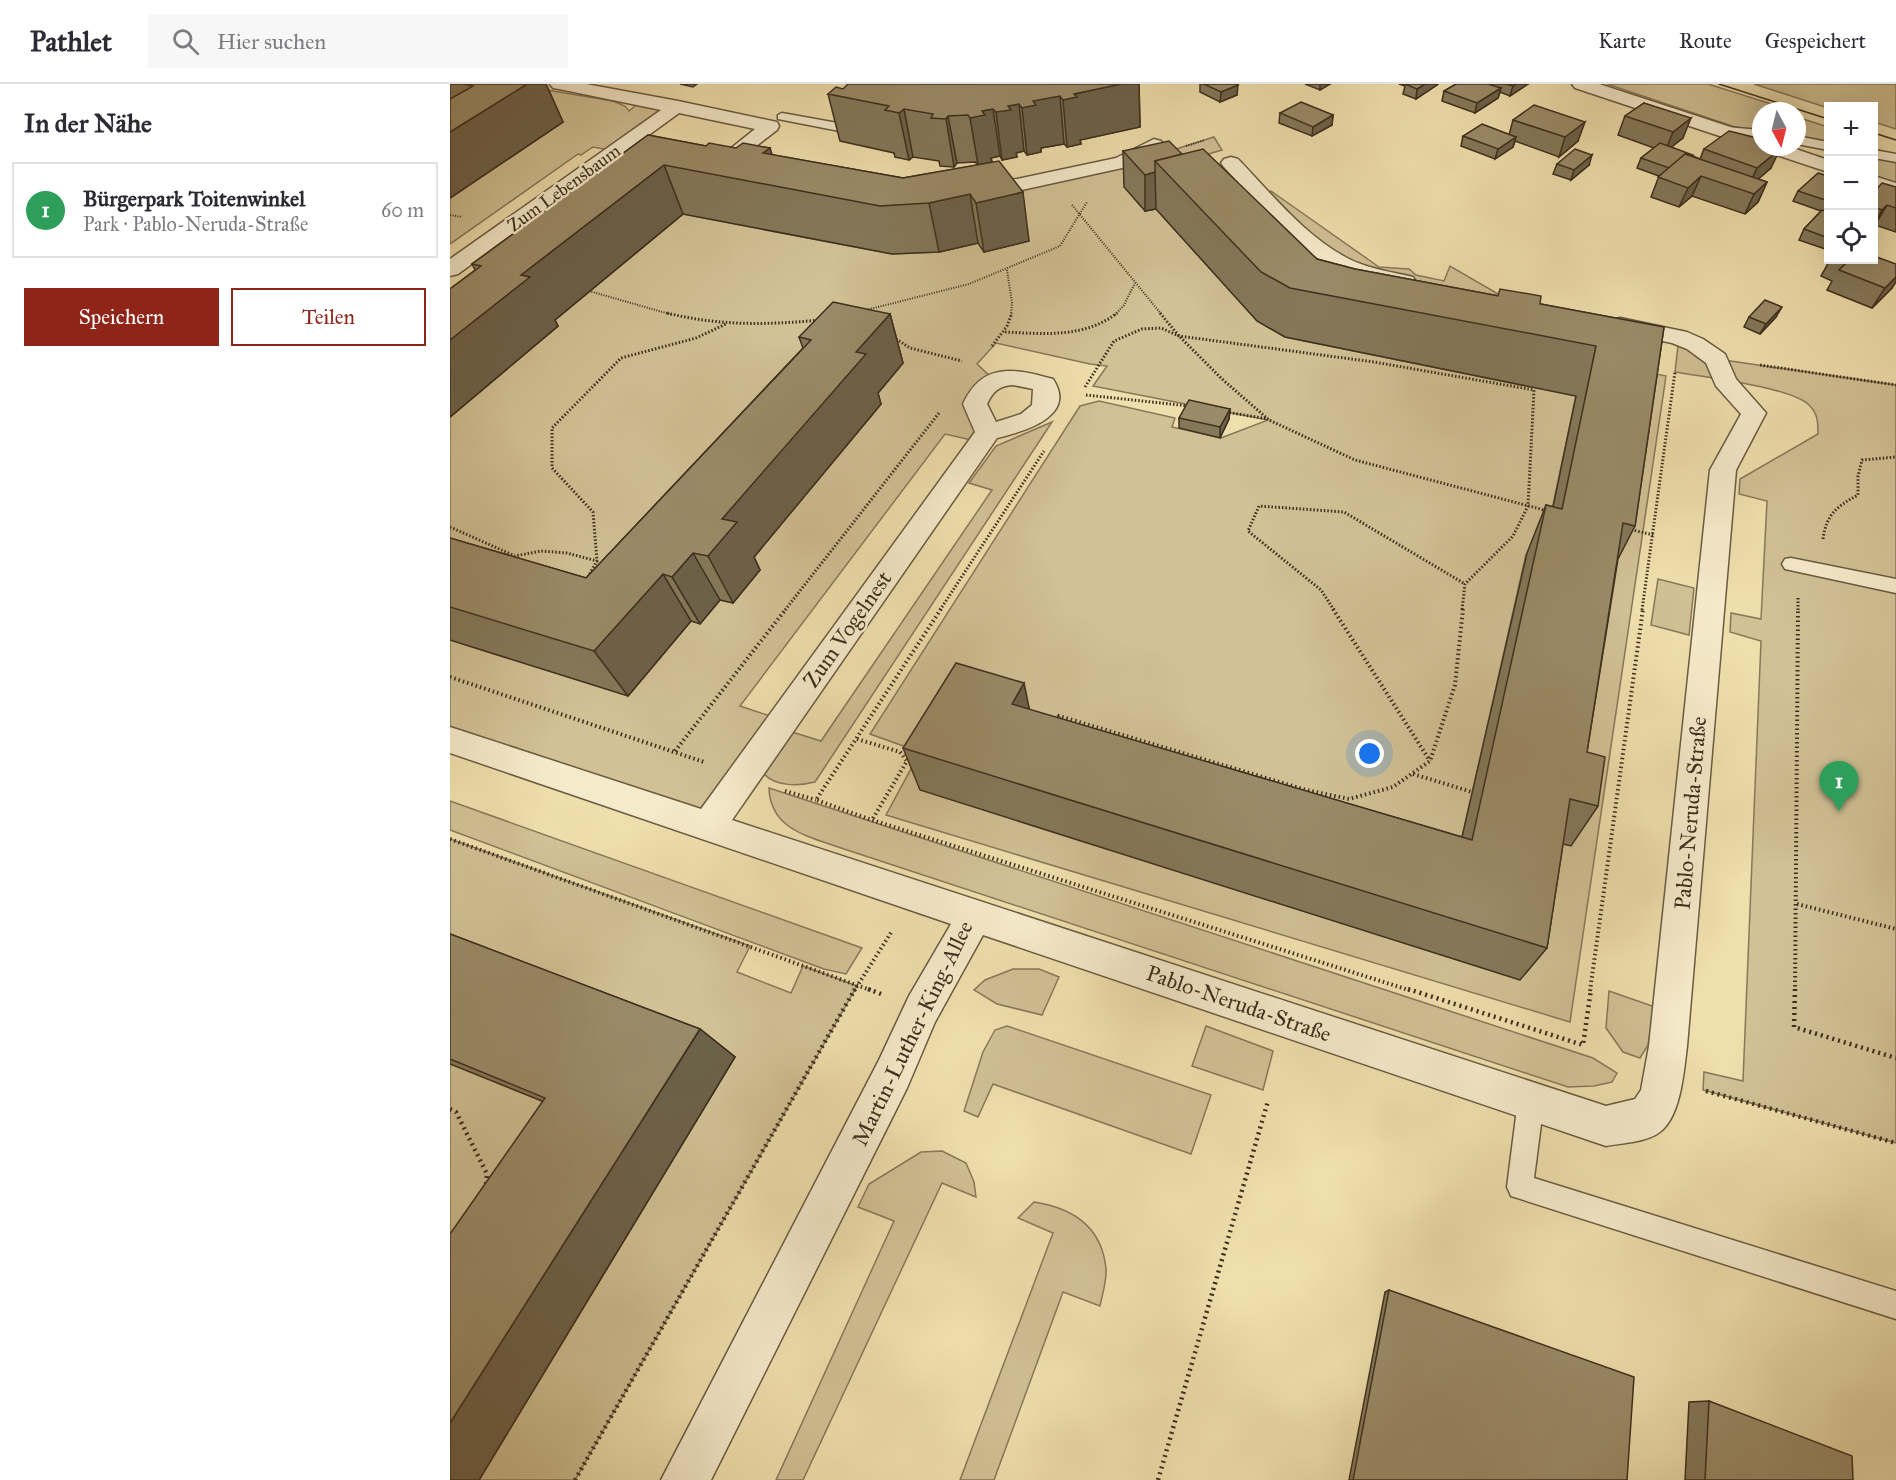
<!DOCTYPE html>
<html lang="de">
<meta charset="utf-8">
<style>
:root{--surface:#fff;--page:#f7f7f7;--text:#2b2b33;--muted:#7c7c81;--line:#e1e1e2;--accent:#8f2418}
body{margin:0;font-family:"IM FELL Great Primer",serif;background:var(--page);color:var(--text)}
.controls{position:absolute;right:18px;top:18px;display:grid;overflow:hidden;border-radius:0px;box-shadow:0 6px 24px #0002}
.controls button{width:54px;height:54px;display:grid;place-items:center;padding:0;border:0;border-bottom:2px solid var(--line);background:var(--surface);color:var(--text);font:30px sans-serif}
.compass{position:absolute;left:1302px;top:18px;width:54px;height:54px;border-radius:50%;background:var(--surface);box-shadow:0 6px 24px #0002;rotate:173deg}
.you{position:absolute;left:920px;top:670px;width:21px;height:21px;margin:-15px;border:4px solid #fff;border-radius:50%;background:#1a73e8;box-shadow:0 0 0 9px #1a73e833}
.badge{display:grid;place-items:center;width:39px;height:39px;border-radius:50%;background:var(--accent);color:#fff;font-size:20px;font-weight:700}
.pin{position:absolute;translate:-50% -50px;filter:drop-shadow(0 2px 3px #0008)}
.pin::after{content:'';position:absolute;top:32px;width:21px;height:18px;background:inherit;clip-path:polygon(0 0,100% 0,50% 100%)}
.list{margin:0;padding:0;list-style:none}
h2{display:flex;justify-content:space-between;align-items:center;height:78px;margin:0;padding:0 24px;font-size:26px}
h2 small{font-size:20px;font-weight:400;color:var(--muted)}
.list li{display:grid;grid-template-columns:39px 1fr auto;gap:18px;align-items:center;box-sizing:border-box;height:96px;margin:0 12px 12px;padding:0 12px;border:2px solid var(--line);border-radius:0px}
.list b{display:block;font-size:22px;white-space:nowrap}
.list p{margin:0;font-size:20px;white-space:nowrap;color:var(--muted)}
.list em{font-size:20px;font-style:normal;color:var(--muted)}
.actions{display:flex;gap:12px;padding:18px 24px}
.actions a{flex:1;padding:14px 0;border:2px solid var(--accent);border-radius:0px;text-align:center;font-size:21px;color:var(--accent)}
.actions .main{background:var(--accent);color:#fff}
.icon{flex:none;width:33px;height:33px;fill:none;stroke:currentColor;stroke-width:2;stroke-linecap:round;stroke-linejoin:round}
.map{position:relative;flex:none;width:1446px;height:1396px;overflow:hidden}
header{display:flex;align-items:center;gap:36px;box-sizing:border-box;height:84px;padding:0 30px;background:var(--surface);border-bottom:2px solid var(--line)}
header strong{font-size:28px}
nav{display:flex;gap:33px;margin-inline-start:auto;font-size:21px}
.search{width:420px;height:54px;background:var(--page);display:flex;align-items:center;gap:15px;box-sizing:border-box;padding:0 21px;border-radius:0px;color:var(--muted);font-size:22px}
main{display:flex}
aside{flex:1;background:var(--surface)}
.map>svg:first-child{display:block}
</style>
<header>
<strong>Pathlet</strong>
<div class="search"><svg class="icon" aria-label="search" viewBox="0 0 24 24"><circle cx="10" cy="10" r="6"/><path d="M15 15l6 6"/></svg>Hier suchen</div>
<nav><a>Karte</a><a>Route</a><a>Gespeichert</a></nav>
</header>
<main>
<aside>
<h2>In der Nähe<small></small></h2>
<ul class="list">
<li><span class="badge" style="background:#2e9e5b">1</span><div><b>Bürgerpark Toitenwinkel</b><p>Park · Pablo-Neruda-Straße</p></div><em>60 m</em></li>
</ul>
<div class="actions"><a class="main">Speichern</a><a>Teilen</a></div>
</aside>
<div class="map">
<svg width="1446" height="1396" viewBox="0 0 1446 1396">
<rect width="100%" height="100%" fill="#efdfad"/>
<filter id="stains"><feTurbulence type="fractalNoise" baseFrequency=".00333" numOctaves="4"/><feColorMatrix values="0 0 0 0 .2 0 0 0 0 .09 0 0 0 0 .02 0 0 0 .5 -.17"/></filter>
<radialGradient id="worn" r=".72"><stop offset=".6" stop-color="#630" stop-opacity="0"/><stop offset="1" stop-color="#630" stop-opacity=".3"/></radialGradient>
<g fill="#d1c195" stroke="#87785a" stroke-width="1.5">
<polygon points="61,0 163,17 175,22 179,27 193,15 212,23 212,28 165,67 143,63 131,71 128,70 0,160 0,114 113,38"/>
<polygon points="1157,0 1258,0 1334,24 1330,27 1311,27 1311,47 1285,43"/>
<polygon points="1304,0 1446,0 1446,45 1424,38 1424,22 1378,24"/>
<polygon points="1347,33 1378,43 1378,58 1347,53"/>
<path d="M764 53 772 66 735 77 756 103 811 119 859 169 881 185 906 196 1164 246 1157 285 1074 269 1075 262 1036 254 1033 262 898 235 861 224 752 114 741 116 719 93 675 103 695 127 706 125 807 237 835 253 1126 312 1092 473 1076 470 1003 794 571 663 583 643 519 624 470 705 1070 896 1095 755 1121 761 1128 714 1111 709 1149 487 1160 489 1191 293 1186 291 1188 286 1216 292 1120 938 436 731 470 668 420 650 630 322 649 317 725 334 722 343 771 354 818 336 643 302 657 282 640 280 546 259 527 280 545 297C519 314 522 324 538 348L530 358 495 350 290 622 332 636 258 742 0 656V556L178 612 241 537 250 539 270 516 283 519 310 486 296 482 430 320 421 317 452 280 424 273 438 256 404 248 389 264 398 267 367 302 377 305 169 540 0 490V333L107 243 99 240 233 130 442 170 489 168 528 159 534 168 578 156 555 125 463 143 329 118 335 112 309 107 303 112 277 107 273 110 218 99 53 229 60 231 0 279V230L211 68 235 73 246 65 501 112 516 110 524 102 568 106 663 85Z"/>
<polygon points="1424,72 1446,76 1446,101 1424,94"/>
<polygon points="821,107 929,183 959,185 966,191 994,197 1000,182 1067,221 892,180 812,110"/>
<path d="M1229 253 1267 275 1446 301V1059L1253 1006 1254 988 1293 997 1311 557 1280 548 1281 529 1311 535 1317 417 1289 410 1290 395 1368 350C1368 338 1368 330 1359 321 1341 303 1253 293 1225 288Z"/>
<path d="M602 338 365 698C349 702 326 703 314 690L342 648 371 657 542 406 519 399 546 362Z"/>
<polygon points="1208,495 1244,504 1239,551 1201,541"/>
<path d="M319 704 1143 974 1167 989 1162 998 1144 1002 1118 1003 388 763C356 752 320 744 319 704Z"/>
<polygon points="0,717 412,864 396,890 374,885 0,746"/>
<polygon points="0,755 300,862 287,888 341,909 353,882 407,902 125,1396 29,1396 285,973 0,863"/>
<polygon points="563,885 589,885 609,893 592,931 547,920 524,906 535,896"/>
<polygon points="1159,907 1205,923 1198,961 1190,974 1173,968 1156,944"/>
<polygon points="557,942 761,1011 741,1070 543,1000 528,1033 514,1027 533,968 545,946"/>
<polygon points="756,942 823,967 813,1006 742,982"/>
<polygon points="0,979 143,1038 0,1254"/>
<polygon points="492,1067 516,1079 524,1098 526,1113 492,1099 353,1396 326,1396 444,1137 408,1123 419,1100 471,1068"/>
<path d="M584 1118C623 1124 652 1142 656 1185 657 1197 652 1211 650 1222L613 1208 544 1396H510L603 1149 568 1134Z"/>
</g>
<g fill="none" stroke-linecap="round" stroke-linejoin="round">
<defs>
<g id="service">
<polygon points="332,29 410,43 416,47 410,51 328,35 328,31"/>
<polygon points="1275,43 1311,46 1311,54 1271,50 1269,47"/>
<polygon points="1347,52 1378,58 1378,66 1347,60"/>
<polygon points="1424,66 1446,70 1446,78 1424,74"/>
<polygon points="1341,474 1446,495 1446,509 1335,485 1332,480 1335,475"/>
<polygon points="1081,1004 1090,1008 1094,1017 1084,1094 1446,1207 1446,1235 1061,1112 1057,1103 1068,1017 1072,1008"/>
</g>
<g id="minor">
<polygon points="100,0 136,0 228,17 327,38 329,42 327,46 301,66 320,70 323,74 320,78 313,80 278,73 275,69 305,45 229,29 8,190 0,192 0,175 211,26 109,5 103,4"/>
<polygon points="1122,0 1149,0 1311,53 1311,63 1340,63 1378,76 1378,88 1125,4"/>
<polygon points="704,55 711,57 713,61 711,65 672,84 567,107 521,108 514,106 511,102 514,98 521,96 567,95 666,74"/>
<path d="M781 73 788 75C822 110 856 154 901 176 920 185 942 188 963 193L966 198 963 203 955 205C933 199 909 195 888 186 842 164 808 119 774 83L771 79 774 75Z"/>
<polygon points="1424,92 1446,99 1446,111 1424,104"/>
<path d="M1170 234 1237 248 1253 255 1275 270 1286 295 1316 329 1286 386 1237 962C1234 986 1231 1031 1211 1047 1199 1058 1172 1059 1156 1062L533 851 485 938 457 1004 261 1396H211L429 976 459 912 501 840 0 669V643L251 725 525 348 513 320C532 278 564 284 603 295 628 333 572 348 547 354L282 736 1156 1022 1185 1015 1191 1006 1199 962 1260 386 1291 330 1266 302 1256 279 1237 265 1222 259 1162 246 1159 241 1162 236ZM563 301 583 305 582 321 571 330 546 338 537 320C543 307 549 302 563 301Z"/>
</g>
</defs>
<use href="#service" stroke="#6a5b42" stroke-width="3"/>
<use href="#minor" stroke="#6a5b42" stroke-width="3"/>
<g stroke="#3d2f1e" stroke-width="2" stroke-dasharray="1 1.5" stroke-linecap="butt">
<polyline points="736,62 755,56"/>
<polyline points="622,121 712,231"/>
<polyline points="0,131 12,133"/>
<polyline points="557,186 562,219 561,231"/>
<polyline points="139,207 223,231"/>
<polyline points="416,226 519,200 610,162 637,118"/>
<polyline points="665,231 674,221 685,199"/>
</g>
<g stroke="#3d2f1e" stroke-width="3" stroke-dasharray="1.5 2" stroke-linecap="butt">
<path d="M217 229C269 242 317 241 370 236"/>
<polyline points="710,229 729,252 772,295 819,336 905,376 1098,427"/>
<path d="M555 248C594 250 635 254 667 229"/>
<polyline points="443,253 460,264 512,277"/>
<polyline points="542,262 557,242 562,229"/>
<polyline points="1310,281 1446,301"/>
<polyline points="635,303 664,257 692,245 711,244 729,252 924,278 1084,306 1078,422 1063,452 1015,500 1012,526"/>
<polyline points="636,311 739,322"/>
<polyline points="776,328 818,335"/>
<polyline points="0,443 65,472 91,467 117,469 147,477 143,428 102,384 102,344 171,274 246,254 276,240"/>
<polyline points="1178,445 1204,451"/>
<path d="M1373 455C1376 431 1387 422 1408 411V392L1412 376 1446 373"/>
<polyline points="138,493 147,477"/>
<polyline points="335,526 489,329"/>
<polyline points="490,526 594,367"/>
<polyline points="884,526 871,506 798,447 809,422 894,428 1015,500"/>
<polyline points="1192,526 1225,288"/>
<polyline points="1348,526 1348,514"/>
</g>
<g stroke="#3d2f1e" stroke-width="4" stroke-dasharray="1.5 3" stroke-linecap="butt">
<polyline points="491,525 366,716 422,736 962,907"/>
<polyline points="883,525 980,677"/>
<polyline points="0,593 254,678"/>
<polyline points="606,637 609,632 856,706 899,715 943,703 980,677 1005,601 1013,525"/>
<polyline points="407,655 450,668 457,677 422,736"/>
<polyline points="225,667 336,525"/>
<polyline points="963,690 1022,708"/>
<polyline points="335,707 366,716"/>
<polyline points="0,755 423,907"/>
<polyline points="1347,820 1446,845"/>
<polyline points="404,907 442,847"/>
<polyline points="1140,907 1193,525"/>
<polyline points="1345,907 1348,525"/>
</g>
<g stroke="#3d2f1e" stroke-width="4.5" stroke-dasharray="2 4" stroke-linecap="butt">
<polyline points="418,905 431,910"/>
<polyline points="958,905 1133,961 1141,905"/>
<polyline points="1345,905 1344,943 1446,974"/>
<polyline points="1256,1007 1446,1059"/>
<polyline points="0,1025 6,1028 37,1090 36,1101"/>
<polyline points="125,1396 405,905"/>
<polyline points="708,1396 818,1017"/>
</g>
<use href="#service" fill="#f5eaca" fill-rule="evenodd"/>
<use href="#minor" fill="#f5eaca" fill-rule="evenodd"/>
<g stroke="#3d2f1e" stroke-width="1.5">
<polyline points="1269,0 1378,35"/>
<polyline points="1424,49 1446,56"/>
</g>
</g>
<g fill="#847859" stroke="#3d2f1e" stroke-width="1.5">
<polygon points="0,0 96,0 113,38 0,114"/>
<polygon points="230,0 247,0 243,3"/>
<polygon points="689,0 690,43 630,56 631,60 617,63 614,60 591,64 591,68 577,71 574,67 566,69 567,73 552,76 550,72 541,74 542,78 579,157 534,168 528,159 489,168 442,170 233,130 105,236 108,242 0,333 0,205 25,186 22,180 198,51 256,62 323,71 453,94 528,81 525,78 507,79 504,83 490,82 489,77 463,73 459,76 445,73 444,69 390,57 378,10 393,5"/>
<polygon points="750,0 786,0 787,11 770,18 750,8"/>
<polygon points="855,0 880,0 870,6"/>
<polygon points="949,0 988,0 987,1 966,15 953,10 955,2"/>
<polygon points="1006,0 1078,0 1060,12 1050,8 1048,14 1025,29 992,17 994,7"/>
<polygon points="1194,19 1233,54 1221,63 1250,75 1254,65 1311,58 1321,84 1308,95 1317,98 1308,118 1295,130 1242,112 1229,123 1201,113 1209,92 1187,84 1191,74 1204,64 1168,51 1175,32"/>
<polygon points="830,29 883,31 882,41 862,52 829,39"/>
<polygon points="1063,36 1128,57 1109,73 1065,57 1063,63 1045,75 1011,62 1013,52 1059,51"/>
<polygon points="673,67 732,70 867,175 905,185 1214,243 1185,442 1168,475 1137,668 1148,722 1121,762 1113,760 1097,864 1070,896 470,706 453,664 579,626 1012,753 1077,469 1096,421 1103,423 1126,312 835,253 807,237 706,125 695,127 674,103"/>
<polygon points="1107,80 1139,81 1121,96 1103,90"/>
<polygon points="1378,92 1378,125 1376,128 1378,128 1378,166 1349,156 1354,145 1371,127 1343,117 1348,107"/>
<polygon points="1446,103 1446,148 1425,141 1424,142 1424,108"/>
<polygon points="1380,176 1424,176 1442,204 1422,224 1377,206 1382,197 1371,192"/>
<polygon points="440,230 453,279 428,309 431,320 304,473 310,486 283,519 270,516 250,540 241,537 178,612 0,556 0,454 136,494 353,264 349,253"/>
<polygon points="1299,233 1326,233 1310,250 1294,243"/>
<polygon points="780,325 779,335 770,354 729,344 729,334"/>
<polygon points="0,850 250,945 285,973 29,1396 0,1396 92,1017 0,980"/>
<polygon points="939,1206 1177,1396 899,1396 935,1208"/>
<polygon points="1259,1317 1403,1396 1235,1396 1239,1318"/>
</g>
<g fill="#6c6149" stroke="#3d2f1e" stroke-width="1.5">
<polygon points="77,0 96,0 113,38 0,114 0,48"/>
<polygon points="574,0 610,12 614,60 591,64 591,68 577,71 572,24"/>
<polygon points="671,0 689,0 690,43 630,56 631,60 617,63 613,16 624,10"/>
<polygon points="870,0 880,0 870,6"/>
<polygon points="975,0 988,0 987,1 966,15 967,5"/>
<polygon points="1066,0 1078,0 1060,12 1063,2"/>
<polygon points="788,1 787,11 770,18 771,8"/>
<polygon points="1051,4 1048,14 1025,29 1027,19"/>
<polygon points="569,20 574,67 566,69 567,73 552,76 546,28 558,22"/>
<polygon points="454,25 463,73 459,76 449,29"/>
<polygon points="543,25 550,72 541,74 542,78 528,81 520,34 532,27"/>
<polygon points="883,31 882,41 862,52 863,43"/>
<polygon points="498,32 507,79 504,83 496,35"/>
<polygon points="1241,34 1233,54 1215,68 1223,48"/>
<polygon points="1135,38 1128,57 1109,73 1115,53"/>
<polygon points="1066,53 1063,63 1045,75 1048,65"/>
<polygon points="320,64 333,104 313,69"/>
<polygon points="1330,65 1321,84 1298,104 1307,84"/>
<polygon points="1142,71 1139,81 1121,96 1124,86"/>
<polygon points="214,81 233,130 105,236 108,242 0,333 0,256 71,191"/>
<polygon points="705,88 706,125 695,127 695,91"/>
<polygon points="1251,92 1242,112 1229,123 1238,104"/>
<polygon points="1317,98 1308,118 1295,130 1304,110"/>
<polygon points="573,108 579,157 534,168 526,119"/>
<polygon points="520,110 528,159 489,168 479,119"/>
<polygon points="1437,121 1425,141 1424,142 1424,140 1432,126"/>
<polygon points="1446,193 1446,198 1442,204 1422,224 1435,204"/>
<polygon points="1332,223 1326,233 1310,250 1316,240"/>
<polygon points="440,230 453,279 428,309 431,320 304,473 310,486 283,519 258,472 272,435 406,268"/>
<polygon points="780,325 779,335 770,354 770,343"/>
<polygon points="243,469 270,516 250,540 222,493"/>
<polygon points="213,490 241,537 178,612 144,567"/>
<polygon points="574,599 583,643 562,620"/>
<polygon points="250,945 285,973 29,1396 0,1396 0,1339"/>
</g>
<g fill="#9a8b68" stroke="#3d2f1e" stroke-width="1.5">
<polygon points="13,0 77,0 0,48 0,15 23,2"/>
<polygon points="398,0 671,0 624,10 627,13 613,16 610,12 583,17 586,21 572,24 569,20 558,22 561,26 546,28 543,25 532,27 535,31 520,34 518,31 498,32 496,35 481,34 483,30 454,25 449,29 435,26 439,22 378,10 386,3 393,5"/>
<polygon points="754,0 786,0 788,1 771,8"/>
<polygon points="955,0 975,0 967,5"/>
<polygon points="1006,0 1038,0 1051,4 1027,19 994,7"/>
<polygon points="1056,0 1066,0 1063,2"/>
<polygon points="851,18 883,31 863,43 830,29"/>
<polygon points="1194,19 1241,34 1223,48 1175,32"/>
<polygon points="1084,21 1135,38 1115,53 1063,36"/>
<polygon points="1032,40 1066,53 1048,65 1013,52"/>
<polygon points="1279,47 1311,55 1309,57 1311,58 1311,63 1326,63 1330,65 1307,84 1254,65"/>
<polygon points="198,51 256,62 259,59 286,64 293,59 320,64 313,69 453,94 549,77 573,108 526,119 520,110 479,119 430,122 214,81 71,191 80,193 0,256 0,205 31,182 22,180"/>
<polygon points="719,57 732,70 705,77 705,88 695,91 673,67"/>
<polygon points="1210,59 1243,71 1241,72 1235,70 1219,84 1191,74"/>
<polygon points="753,65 867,175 905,185 1048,212 1050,205 1091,212 1090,220 1214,243 1185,442 1173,439 1137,668 1155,673 1148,722 1120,715 1097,864 453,664 506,579 574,599 562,620 1022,756 1096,421 1112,425 1146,262 840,204 811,188 705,77"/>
<polygon points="1125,65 1142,71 1124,86 1107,80"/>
<polygon points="1235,70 1317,98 1304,110 1251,92 1238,104 1208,93"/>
<polygon points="1368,89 1378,92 1378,117 1348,107"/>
<polygon points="1432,99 1446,103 1446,124 1437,121 1432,126 1424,123 1424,108"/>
<polygon points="1372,126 1378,128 1378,154 1354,145"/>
<polygon points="1424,172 1446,180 1446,193 1435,204 1389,186 1397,178 1391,176 1424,176"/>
<polygon points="1315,216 1332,223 1316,240 1299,233"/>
<polygon points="383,218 440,230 406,268 416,270 272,435 287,438 258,472 243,469 222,493 213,490 144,567 0,523 0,454 136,494 361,256 349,253"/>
<polygon points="739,316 780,325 770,343 729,334"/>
<polygon points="0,850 250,945 0,1339 0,1150 95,1014 0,975"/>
<polygon points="939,1206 1184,1293 1177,1396 903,1396"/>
<polygon points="1259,1317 1402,1372 1403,1396 1255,1396"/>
</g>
<g text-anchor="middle" stroke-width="5" stroke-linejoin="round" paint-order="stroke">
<g font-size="18" fill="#3d2f1e" stroke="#f5eaca">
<text transform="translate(114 104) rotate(-36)" y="6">Zum Lebensbaum</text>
</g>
<g font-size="22" fill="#3d2f1e" stroke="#f5eaca">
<text transform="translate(397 545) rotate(-55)" y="8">Zum Vogelnest</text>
<text transform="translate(1240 729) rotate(-85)" y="8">Pablo-Neruda-Straße</text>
<text transform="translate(789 919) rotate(19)" y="8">Pablo-Neruda-Straße</text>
<text transform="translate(462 949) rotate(-64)" y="8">Martin-Luther-King-Allee</text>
</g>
</g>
<rect width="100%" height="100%" filter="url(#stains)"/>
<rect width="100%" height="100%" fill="url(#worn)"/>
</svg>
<div class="controls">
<button>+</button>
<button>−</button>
<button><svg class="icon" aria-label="locate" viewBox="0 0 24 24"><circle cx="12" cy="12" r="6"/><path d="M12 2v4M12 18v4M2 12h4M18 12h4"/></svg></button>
</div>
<svg class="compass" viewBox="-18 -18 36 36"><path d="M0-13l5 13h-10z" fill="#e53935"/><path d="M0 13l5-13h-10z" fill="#7c7c81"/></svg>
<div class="you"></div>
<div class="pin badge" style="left:1389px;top:727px;background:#2e9e5b">1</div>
</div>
</main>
